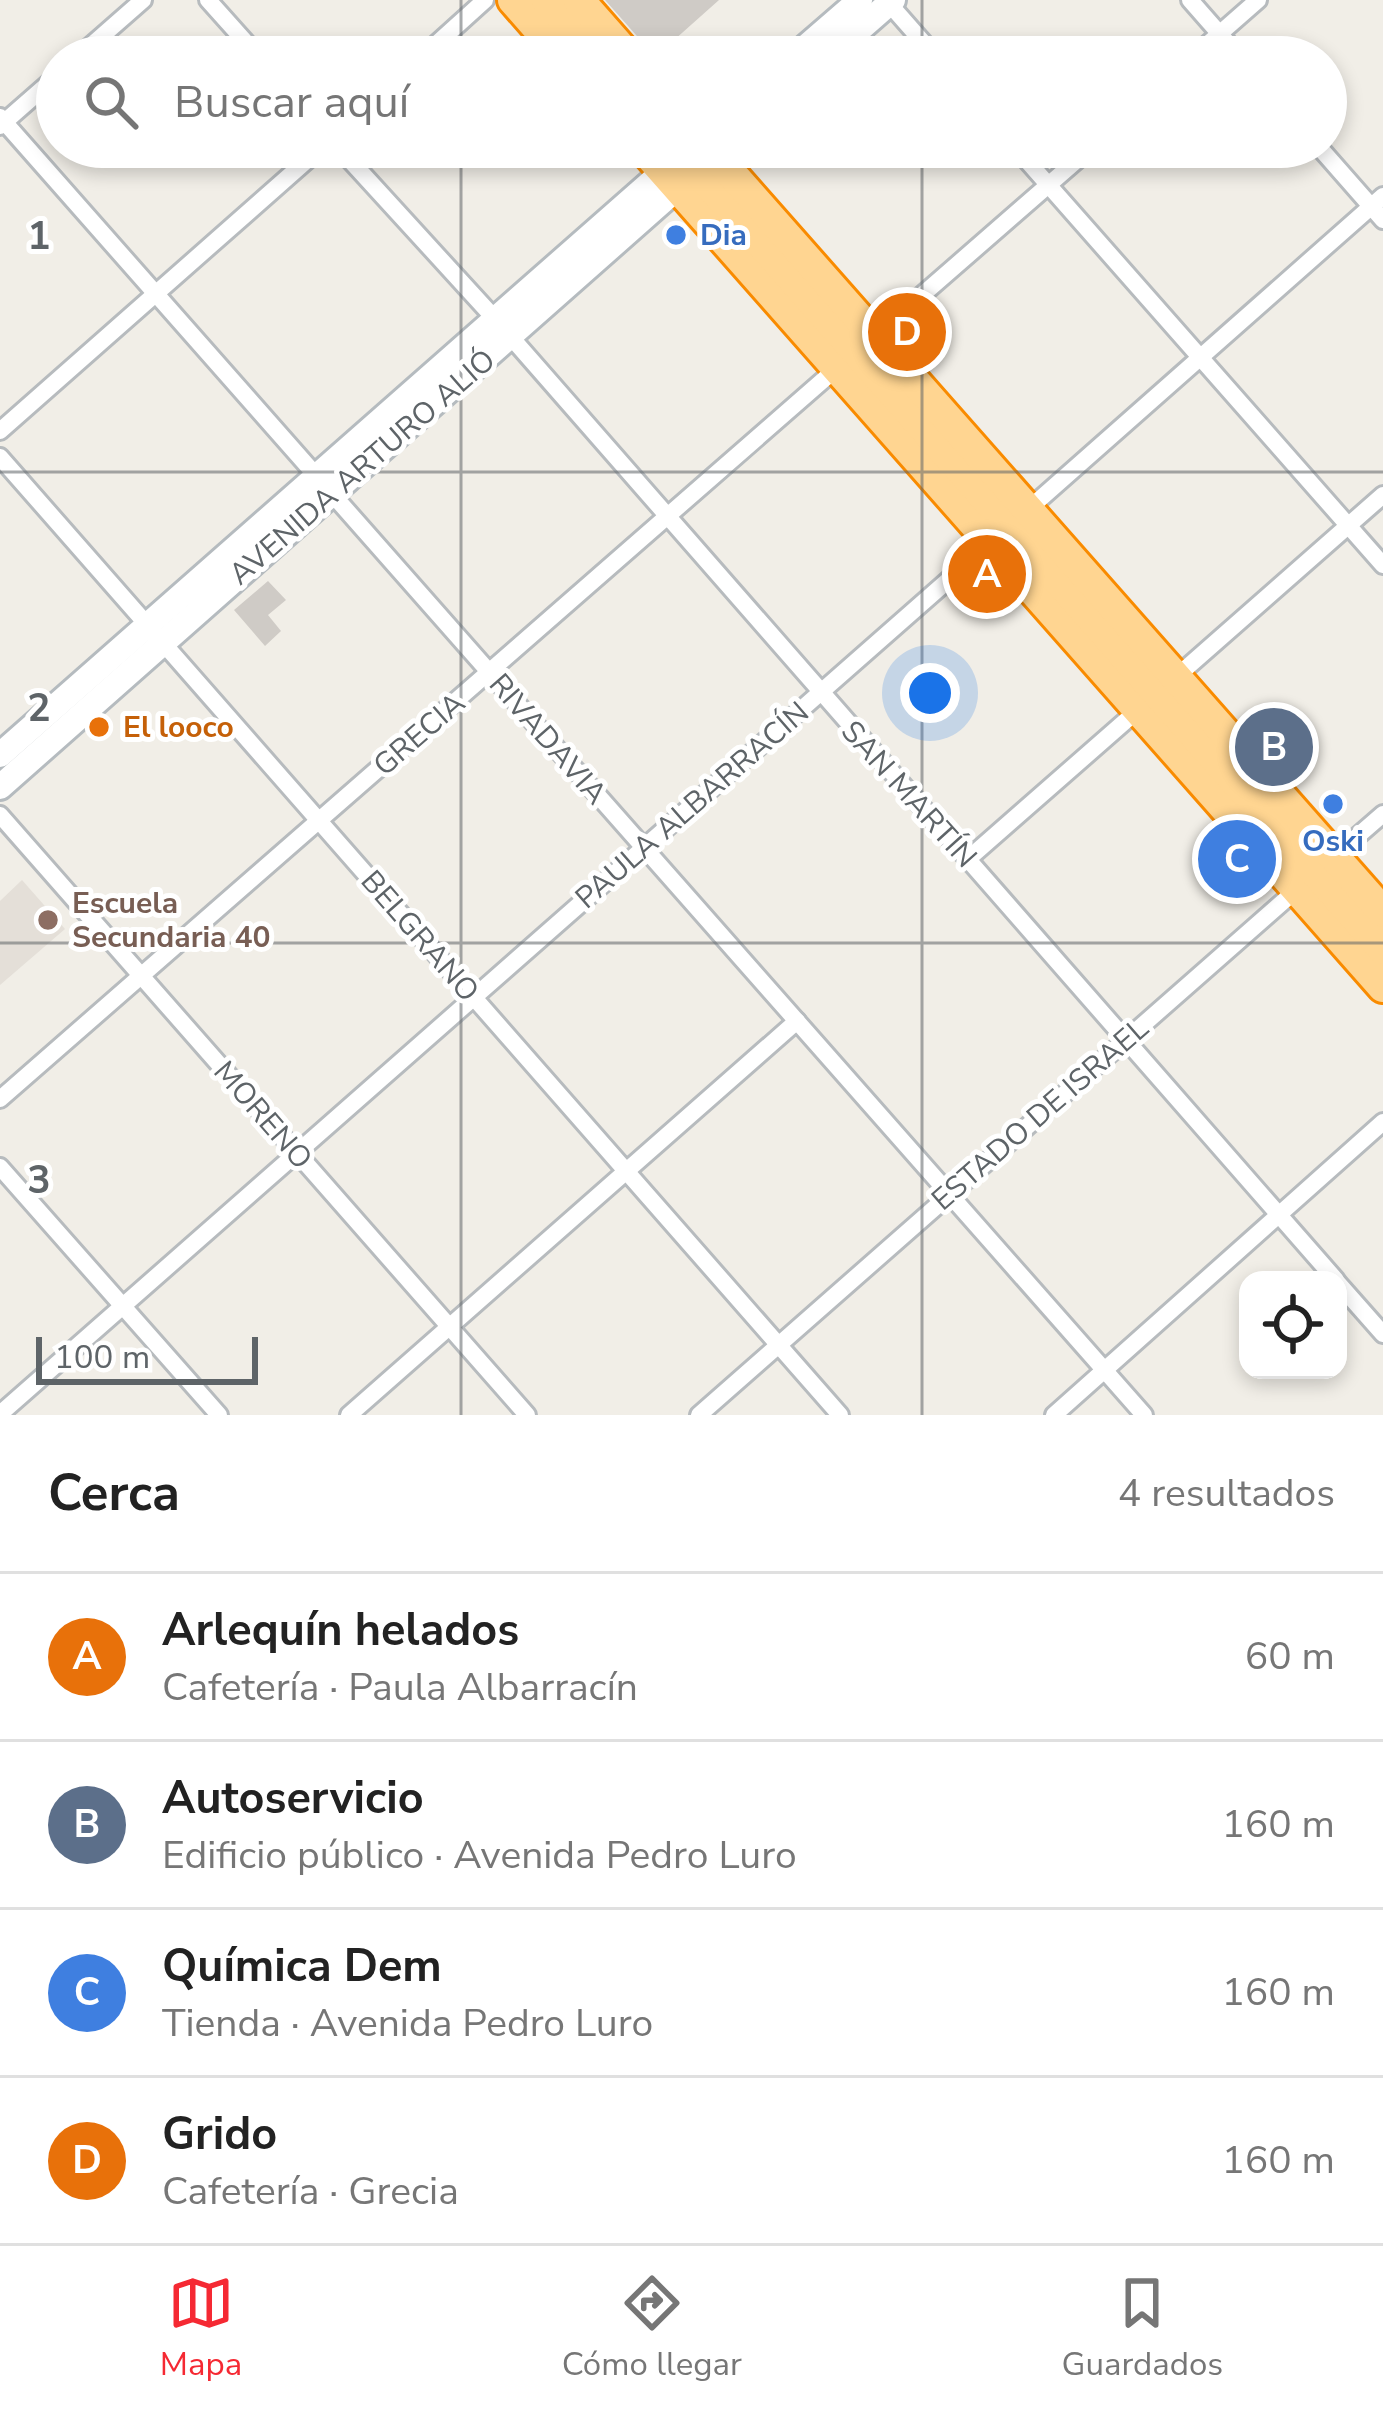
<!DOCTYPE html>
<html lang="es">
<meta charset="utf-8">
<style>
:root{--surface:#fff;--page:#f2f2f2;--text:#222;--muted:#767676;--line:#e0e0e0;--accent:#f52933}
body{margin:0;font-family:"Nunito Sans",sans-serif;background:var(--page);color:var(--text)}
.controls{position:absolute;right:36px;bottom:36px;display:grid;overflow:hidden;border-radius:24px;box-shadow:0 6px 18px #0003}
.controls button{width:108px;height:108px;display:grid;place-items:center;padding:0;border:0;border-bottom:3px solid var(--line);background:var(--surface);color:var(--text);font:60px sans-serif}
.scale{position:absolute;left:36px;bottom:30px;width:222px;box-sizing:border-box;padding-left:12px;border:6px solid #5e6468;border-top:0;font-size:33px;line-height:42px;white-space:nowrap;color:#5e6468;-webkit-text-stroke:9px #fff;paint-order:stroke}
.you{position:absolute;left:930px;top:693px;width:42px;height:42px;margin:-30px;border:9px solid #fff;border-radius:50%;background:#1a73e8;box-shadow:0 0 0 18px #1a73e833}
.badge{display:grid;place-items:center;width:78px;height:78px;border-radius:50%;background:var(--accent);color:#fff;font-size:39px;font-weight:700}
.pin{position:absolute;translate:-50% -50%;border:6px solid #fff;box-shadow:0 3px 12px #0006}
.list{margin:0;padding:0;list-style:none}
h2{display:flex;justify-content:space-between;align-items:center;height:156px;margin:0;padding:0 48px;font-size:51px}
h2 small{font-size:39px;font-weight:400;color:var(--muted)}
.list li{display:grid;grid-template-columns:78px 1fr auto;gap:36px;align-items:center;box-sizing:border-box;height:168px;padding:0 48px;border-top:3px solid var(--line)}
.list b{display:block;font-size:45px;white-space:nowrap}
.list p{margin:0;font-size:39px;white-space:nowrap;color:var(--muted)}
.list em{font-size:39px;font-style:normal;color:var(--muted)}
.icon{flex:none;width:66px;height:66px;fill:none;stroke:currentColor;stroke-width:2;stroke-linecap:round;stroke-linejoin:round}
.map{position:relative;flex:none;width:1383px;height:1415px;overflow:hidden}
.search{position:absolute;background:var(--surface);box-shadow:0 6px 18px #0003;left:36px;right:36px;top:36px;height:132px;display:flex;align-items:center;gap:30px;box-sizing:border-box;padding:0 42px;border-radius:66px;color:var(--muted);font-size:45px}
.sheet{height:828px;background:var(--surface)}
nav{display:flex;justify-content:space-around;align-items:center;box-sizing:border-box;height:168px;border-top:3px solid var(--line);background:var(--surface);font-size:33px;color:var(--muted)}
nav a{display:grid;justify-items:center;gap:6px}
nav .on{color:var(--accent)}
.map>svg:first-child{display:block}
</style>
<div class="map">
<svg width="1383" height="1415" viewBox="0 0 1383 1415">
<rect width="100%" height="100%" fill="#f1eee7"/>
<polygon fill="#e4dfd8" points="22,880 65,929 0,985 0,901"/>
<g fill="#cfcbc6">
<polygon points="605,0 719,0 655,57 648,57 644,44"/>
<polygon points="268,581 286,600 268,615 281,631 265,646 234,610"/>
</g>
<g fill="none" stroke-linecap="round" stroke-linejoin="round">
<defs>
<g id="street">
<polyline points="208,0 259,57"/>
<polyline points="886,0 936,57"/>
<polyline points="1190,0 1240,57"/>
<polyline points="78,57 143,0"/>
<polyline points="422,57 485,0"/>
<polyline points="1193,57 1258,0"/>
<polyline points="0,117 1144,1415"/>
<polyline points="0,126 57,76"/>
<polyline points="338,147 496,320 1336,1280"/>
<polyline points="1015,147 1383,565"/>
<polyline points="1319,147 1383,220"/>
<polyline points="875,336 1092,147"/>
<polyline points="0,431 322,147"/>
<polyline points="0,457 840,1415"/>
<polyline points="1023,514 1383,196"/>
<polyline points="1176,677 1383,495"/>
<polyline points="0,815 527,1415"/>
<polyline points="968,859 1138,710"/>
<polyline points="1330,860 1383,814"/>
<polyline points="0,1099 837,368"/>
<polyline points="0,1167 219,1415"/>
<polyline points="1338,1283 1383,1334"/>
<polyline points="0,1414 995,539"/>
<polyline points="349,1415 797,1021"/>
<polyline points="699,1415 1302,885"/>
<polyline points="1054,1415 1383,1122"/>
</g>
<g id="secondary">
<polyline points="794,57 860,0"/>
<polyline points="828,57 893,0"/>
<polyline points="0,755 674,162"/>
<polyline points="0,787 691,176"/>
</g>
<g id="highway">
<polyline points="513,0 563,57"/>
<polyline points="547,0 597,57"/>
<polyline points="579,0 629,57"/>
<polyline points="642,147 1383,987"/>
<polyline points="676,147 1383,949"/>
<polyline points="708,147 1383,912"/>
</g>
</defs>
<use href="#street" stroke="#b7bbbe" stroke-width="22"/>
<use href="#secondary" stroke="#b5bbbf" stroke-width="30"/>
<use href="#highway" stroke="#f98b00" stroke-width="36"/>
<use href="#street" stroke="#fff" stroke-width="16"/>
<use href="#secondary" stroke="#fff" stroke-width="24"/>
<use href="#highway" stroke="#ffd591" stroke-width="30"/>
</g>
<path fill="none" stroke="#5e6468" stroke-width="3" stroke-opacity="0.55" d="M461 0V57M922 0V57M461 147V1415M922 147V1415M0 472H1383M0 943H1383"/>
<g fill="#3f7fe0" stroke="#fff" stroke-width="4.5">
<circle cx="676" cy="235" r="12"/>
<circle cx="1333" cy="804" r="12"/>
</g>
<circle fill="#e8710a" stroke="#fff" stroke-width="4.5" cx="99" cy="727" r="12"/>
<circle fill="#8d6e63" stroke="#fff" stroke-width="4.5" cx="48" cy="920" r="12"/>
<g text-anchor="middle" stroke-width="10" stroke-linejoin="round" paint-order="stroke">
<g font-size="30" font-weight="bold" fill="#366cbe" stroke="#fff" text-anchor="start">
<text x="700" y="245">Dia</text>
<text x="1333" y="851" text-anchor="middle">Oski</text>
</g>
<g font-size="30" fill="#5e6468" stroke="#fff">
<text transform="translate(362 467) rotate(-41)" y="10">AVENIDA ARTURO ALIÓ</text>
<text transform="translate(419 734) rotate(-41)" y="10">GRECIA</text>
<text transform="translate(548 739) rotate(49)" y="10">RIVADAVIA</text>
<text transform="translate(909 794) rotate(48)" y="10">SAN MARTÍN</text>
<text transform="translate(692 805) rotate(-41)" y="10">PAULA ALBARRACÍN</text>
<text transform="translate(420 936) rotate(49)" y="10">BELGRANO</text>
<text transform="translate(1040 1114) rotate(-41)" y="10">ESTADO DE ISRAEL</text>
<text transform="translate(263 1115) rotate(49)" y="10">MORENO</text>
</g>
<g font-size="30" font-weight="bold" fill="#c56008" stroke="#fff" text-anchor="start">
<text x="123" y="737">El looco</text>
</g>
<g font-size="30" font-weight="bold" fill="#785e54" stroke="#fff" text-anchor="start">
<text x="72" y="913">Escuela<tspan x="72" dy="34">Secundaria 40</tspan></text>
</g>
</g>
<g font-size="39" text-anchor="middle" font-weight="bold" fill="#5e6468" stroke="#fff" stroke-width="10" stroke-linejoin="round" paint-order="stroke">
<text x="39" y="249">1</text>
<text x="39" y="721">2</text>
<text x="39" y="1193">3</text>
</g>
</svg>
<div class="controls">
<button><svg class="icon" aria-label="locate" viewBox="0 0 24 24"><circle cx="12" cy="12" r="6"/><path d="M12 2v4M12 18v4M2 12h4M18 12h4"/></svg></button>
</div>
<div class="scale">100 m</div>
<div class="you"></div>
<div class="pin badge" style="left:987px;top:574px;background:#e8710a">A</div>
<div class="pin badge" style="left:1274px;top:747px;background:#5c6f8a">B</div>
<div class="pin badge" style="left:1237px;top:859px;background:#3f7fe0">C</div>
<div class="pin badge" style="left:907px;top:332px;background:#e8710a">D</div>
<div class="search"><svg class="icon" aria-label="search" viewBox="0 0 24 24"><circle cx="10" cy="10" r="6"/><path d="M15 15l6 6"/></svg>Buscar aquí</div>
</div>
<section class="sheet">
<h2>Cerca<small>4 resultados</small></h2>
<ul class="list">
<li><span class="badge" style="background:#e8710a">A</span><div><b>Arlequín helados</b><p>Cafetería · Paula Albarracín</p></div><em>60 m</em></li>
<li><span class="badge" style="background:#5c6f8a">B</span><div><b>Autoservicio</b><p>Edificio público · Avenida Pedro Luro</p></div><em>160 m</em></li>
<li><span class="badge" style="background:#3f7fe0">C</span><div><b>Química Dem</b><p>Tienda · Avenida Pedro Luro</p></div><em>160 m</em></li>
<li><span class="badge" style="background:#e8710a">D</span><div><b>Grido</b><p>Cafetería · Grecia</p></div><em>160 m</em></li>
</ul>
</section>
<nav>
<a class="on"><svg class="icon" aria-label="map" viewBox="0 0 24 24"><path d="M3 6l6-2 6 2 6-2v14l-6 2-6-2-6 2zM9 4v14M15 6v14"/></svg>Mapa</a>
<a><svg class="icon" aria-label="directions" viewBox="0 0 24 24"><path d="M12 3l9 9-9 9-9-9zM9 14v-3h6M13 9l2 2-2 2"/></svg>Cómo llegar</a>
<a><svg class="icon" aria-label="saved" viewBox="0 0 24 24"><path d="M7 4h10v16l-5-4-5 4z"/></svg>Guardados</a>
</nav>
